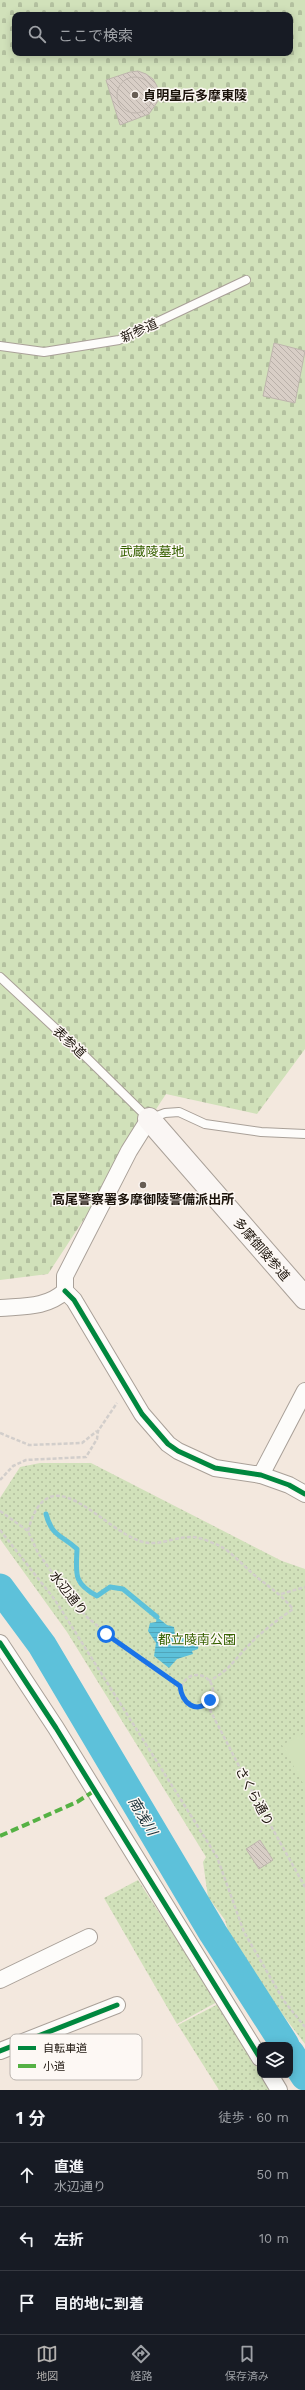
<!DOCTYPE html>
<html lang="ja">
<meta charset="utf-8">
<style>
:root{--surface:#171b24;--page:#20242c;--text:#f1f3f6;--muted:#9ea1a6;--line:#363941;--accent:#b3b0ae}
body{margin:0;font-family:"Work Sans","Noto Sans JP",sans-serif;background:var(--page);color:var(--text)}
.controls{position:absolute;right:12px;bottom:12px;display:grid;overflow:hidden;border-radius:8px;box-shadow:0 2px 10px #0003}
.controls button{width:36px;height:36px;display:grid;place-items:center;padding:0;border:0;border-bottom:1px solid var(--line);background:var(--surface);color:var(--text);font:20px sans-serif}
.stop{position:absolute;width:12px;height:12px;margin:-9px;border:3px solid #1a73e8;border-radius:50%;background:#fff}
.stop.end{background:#1a73e8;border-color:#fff;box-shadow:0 1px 4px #0008}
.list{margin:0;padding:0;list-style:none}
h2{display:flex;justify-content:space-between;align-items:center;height:52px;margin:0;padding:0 16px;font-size:17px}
h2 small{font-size:13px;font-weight:400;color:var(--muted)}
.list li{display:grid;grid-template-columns:26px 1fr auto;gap:12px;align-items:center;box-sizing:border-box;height:64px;padding:0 16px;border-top:1px solid var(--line)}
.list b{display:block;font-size:15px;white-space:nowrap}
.list p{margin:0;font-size:13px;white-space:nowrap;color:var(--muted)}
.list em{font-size:13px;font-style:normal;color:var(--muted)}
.icon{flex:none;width:22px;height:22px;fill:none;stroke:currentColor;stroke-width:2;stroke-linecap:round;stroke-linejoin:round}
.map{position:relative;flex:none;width:305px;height:2090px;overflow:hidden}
.search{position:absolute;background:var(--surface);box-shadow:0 2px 10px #0003;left:12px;right:12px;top:12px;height:44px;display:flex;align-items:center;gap:10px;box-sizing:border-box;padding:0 14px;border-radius:8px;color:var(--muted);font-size:15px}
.sheet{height:244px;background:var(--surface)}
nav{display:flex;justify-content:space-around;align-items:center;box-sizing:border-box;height:56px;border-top:1px solid var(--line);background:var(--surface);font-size:11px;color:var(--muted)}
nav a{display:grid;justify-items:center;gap:2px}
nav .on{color:var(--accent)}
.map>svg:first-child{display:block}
</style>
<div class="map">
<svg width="305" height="2090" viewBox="0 0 305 2090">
<defs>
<pattern id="grass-dots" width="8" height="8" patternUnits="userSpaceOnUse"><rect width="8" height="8" fill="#d1e1ba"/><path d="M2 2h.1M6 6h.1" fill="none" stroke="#b3c09f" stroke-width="1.8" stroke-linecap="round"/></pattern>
<pattern id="cemetery-stones" width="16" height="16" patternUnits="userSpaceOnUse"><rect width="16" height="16" fill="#d1e1ba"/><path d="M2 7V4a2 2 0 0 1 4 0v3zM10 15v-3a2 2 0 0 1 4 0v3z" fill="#b3c09f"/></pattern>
<pattern id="water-rules" width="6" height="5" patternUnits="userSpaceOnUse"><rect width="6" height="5" fill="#5dc1da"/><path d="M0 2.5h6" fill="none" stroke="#50a5ba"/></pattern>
<pattern id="building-back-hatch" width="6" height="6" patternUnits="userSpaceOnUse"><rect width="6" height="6" fill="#d8cec6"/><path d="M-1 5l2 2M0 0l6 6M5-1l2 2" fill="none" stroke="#b9b0a9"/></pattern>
</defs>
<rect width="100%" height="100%" fill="#f3e8de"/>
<g fill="url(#grass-dots)">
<polygon points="40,1463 91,1463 282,1561 305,1569 305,2044 270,1998 259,1992 233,1948 225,1920 208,1897 203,1862 206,1857 67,1632 0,1539 0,1498 20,1467"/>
<polygon points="138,1880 217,2002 177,2024 104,1898"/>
<polygon points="218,2004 271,2090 219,2090 178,2025"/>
</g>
<path fill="url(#cemetery-stones)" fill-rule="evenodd" d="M0 0H305V1049L257 1114 166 1094 48 1274 0 1280ZM15 15H290V53H15Z"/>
<polygon fill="#d1e1ba" points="305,1733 305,1787 282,1745"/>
<polygon fill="url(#water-rules)" points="157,1617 167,1625 174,1627 175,1636 193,1634 199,1640 198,1649 192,1651 193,1654 177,1659 169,1668 154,1656 156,1643 148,1631 150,1623 156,1622"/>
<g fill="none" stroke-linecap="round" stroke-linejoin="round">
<path stroke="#5dc1da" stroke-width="5" d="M46 1514C52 1537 62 1535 77 1549 76 1574 73 1583 97 1596L110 1587 123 1589 157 1617"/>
<g stroke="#5dc1da" stroke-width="29">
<polyline points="0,1588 42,1645 213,1933 285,2045"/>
<polyline points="290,2053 305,2076"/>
</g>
</g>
<g fill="url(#building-back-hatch)" stroke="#beb5ad">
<polygon points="138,71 146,74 153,79 157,86 158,101 149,114 120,125 106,80 130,72"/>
<circle cx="135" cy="95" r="18"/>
<polygon points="274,343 305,351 295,403 263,396"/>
<polygon points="260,1840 273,1860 259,1869 246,1849"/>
</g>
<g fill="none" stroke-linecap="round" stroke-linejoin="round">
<defs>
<g id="lane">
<polyline points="0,346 44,352 119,340 246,280"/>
<polyline points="0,977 83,1054 149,1119 165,1113 179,1112 205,1124 261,1132 305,1134"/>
</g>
<g id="street">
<polyline points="65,1291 74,1300 142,1414 168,1444 178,1451 215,1468 261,1475 289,1485 305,1494"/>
<path d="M0 1308C23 1306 47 1308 65 1291V1276L129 1151 149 1119"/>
<polyline points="261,1475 305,1391"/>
<polyline points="0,1643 56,1728 260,2058"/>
<polyline points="0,1980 89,1937"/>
<polyline points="0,2051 117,2005"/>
<polyline points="270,2075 279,2090"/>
</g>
<polyline id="secondary" points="149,1119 305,1298"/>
</defs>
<use href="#lane" stroke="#a9a098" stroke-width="10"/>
<use href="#street" stroke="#a9a098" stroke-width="18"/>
<use href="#secondary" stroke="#a9a098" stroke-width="24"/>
<g stroke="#d2cecb" stroke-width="2.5" stroke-dasharray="4 2" stroke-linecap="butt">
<polyline points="0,1433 29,1445 82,1443 97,1431"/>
<polyline points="0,1480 13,1466 26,1460 86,1457 97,1439 98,1431 117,1403"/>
<polyline points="0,1511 28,1531 38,1553 78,1608 88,1618 136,1657 180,1687"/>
<polyline points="0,1530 55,1600 217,1857 244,1932 284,2001 305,2027"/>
<path d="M28 1531C49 1451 102 1531 143 1542 160 1546 174 1537 191 1537 200 1537 211 1542 220 1546 231 1552 242 1564 252 1573 266 1585 281 1594 293 1609 276 1621 260 1633 246 1648 232 1663 228 1671 209 1681"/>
<polyline points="281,1594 305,1587"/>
<circle cx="197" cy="1691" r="16"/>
<polyline points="207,1704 257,1801 305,1887"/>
</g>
<use href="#lane" stroke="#fdfcfa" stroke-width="8"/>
<use href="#street" stroke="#fdfcfa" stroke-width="16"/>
<use href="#secondary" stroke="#faf6f4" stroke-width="22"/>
<polyline stroke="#55b144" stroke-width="4" stroke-dasharray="8 4" stroke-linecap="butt" points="0,1836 77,1802 94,1791"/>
<defs>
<g id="cycleway">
<polyline points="65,1291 74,1300 142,1414 168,1444 178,1451 215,1468 261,1475 289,1485 305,1494"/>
<polyline points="0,1643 56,1728 260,2058"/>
<polyline points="0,2051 117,2005"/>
</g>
</defs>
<use href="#cycleway" stroke="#fdf8f4" stroke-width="8"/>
<use href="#cycleway" stroke="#00873e" stroke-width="5"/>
</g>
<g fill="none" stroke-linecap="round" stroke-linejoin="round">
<path stroke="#1a73e8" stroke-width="5" d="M106 1634 180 1686C182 1703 196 1715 210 1700"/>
</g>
<g fill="#675e55" stroke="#fdf8f4" stroke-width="1.5">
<circle cx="135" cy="95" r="4"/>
<circle cx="143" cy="1185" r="4"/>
</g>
<g text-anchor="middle" stroke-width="3" stroke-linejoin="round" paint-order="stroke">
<g font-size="13" font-weight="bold" fill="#1b130b" stroke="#fdf8f4" text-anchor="start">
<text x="143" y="100">貞明皇后多摩東陵</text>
<text x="143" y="1204" text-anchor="middle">高尾警察署多摩御陵警備派出所</text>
</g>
<g font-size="13" fill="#1b130b" stroke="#fdf8f4">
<text transform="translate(139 330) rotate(-24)" y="5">新参道</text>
<text transform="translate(70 1042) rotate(43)" y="5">表参道</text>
<text transform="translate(262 1249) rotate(49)" y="5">多摩御陵参道</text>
<text transform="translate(69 1593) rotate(52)" y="5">水辺通り</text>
<text transform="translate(255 1796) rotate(62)" y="5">さくら通り</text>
</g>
<g font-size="13" fill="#366100" stroke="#fdf8f4">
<text x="152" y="556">武蔵陵墓地</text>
<text x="197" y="1644">都立陵南公園</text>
</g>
<g font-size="14" font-style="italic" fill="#1b3139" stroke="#fdf8f4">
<text transform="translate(143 1816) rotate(59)" y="5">南浅川</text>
</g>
</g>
<rect x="10" y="2034" width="132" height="46" rx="6" fill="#fdf8f4" stroke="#b9b3ae" stroke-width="1"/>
<rect x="18" y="2046" width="18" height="4" fill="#00873e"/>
<rect x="18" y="2064" width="18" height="4" fill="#55b144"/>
<g font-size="11" fill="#1b130b">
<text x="43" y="2052">自転車道</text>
<text x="43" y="2070">小道</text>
</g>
</svg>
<div class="controls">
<button><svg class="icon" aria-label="layers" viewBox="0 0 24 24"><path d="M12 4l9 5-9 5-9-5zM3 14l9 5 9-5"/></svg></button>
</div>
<div class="stop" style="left:106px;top:1634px"></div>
<div class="stop end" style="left:210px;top:1700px"></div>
<div class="search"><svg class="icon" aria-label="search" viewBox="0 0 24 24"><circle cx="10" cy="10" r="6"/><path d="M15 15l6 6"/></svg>ここで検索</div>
</div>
<section class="sheet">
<h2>1 分<small>徒歩 · 60 m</small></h2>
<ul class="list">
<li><svg class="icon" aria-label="ahead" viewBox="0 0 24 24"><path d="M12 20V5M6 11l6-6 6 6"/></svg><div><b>直進</b><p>水辺通り</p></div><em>50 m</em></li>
<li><svg class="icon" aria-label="left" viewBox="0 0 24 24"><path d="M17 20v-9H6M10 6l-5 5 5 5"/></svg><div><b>左折</b></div><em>10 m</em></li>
<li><svg class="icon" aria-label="arrive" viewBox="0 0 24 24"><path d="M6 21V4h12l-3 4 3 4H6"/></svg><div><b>目的地に到着</b></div></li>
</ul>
</section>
<nav>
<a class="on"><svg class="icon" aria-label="map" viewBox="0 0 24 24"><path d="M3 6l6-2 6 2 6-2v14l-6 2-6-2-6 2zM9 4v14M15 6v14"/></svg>地図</a>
<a><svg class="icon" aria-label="directions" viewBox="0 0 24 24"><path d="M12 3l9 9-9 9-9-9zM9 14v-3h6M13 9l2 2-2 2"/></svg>経路</a>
<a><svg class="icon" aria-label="saved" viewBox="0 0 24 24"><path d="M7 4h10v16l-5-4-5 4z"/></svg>保存済み</a>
</nav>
